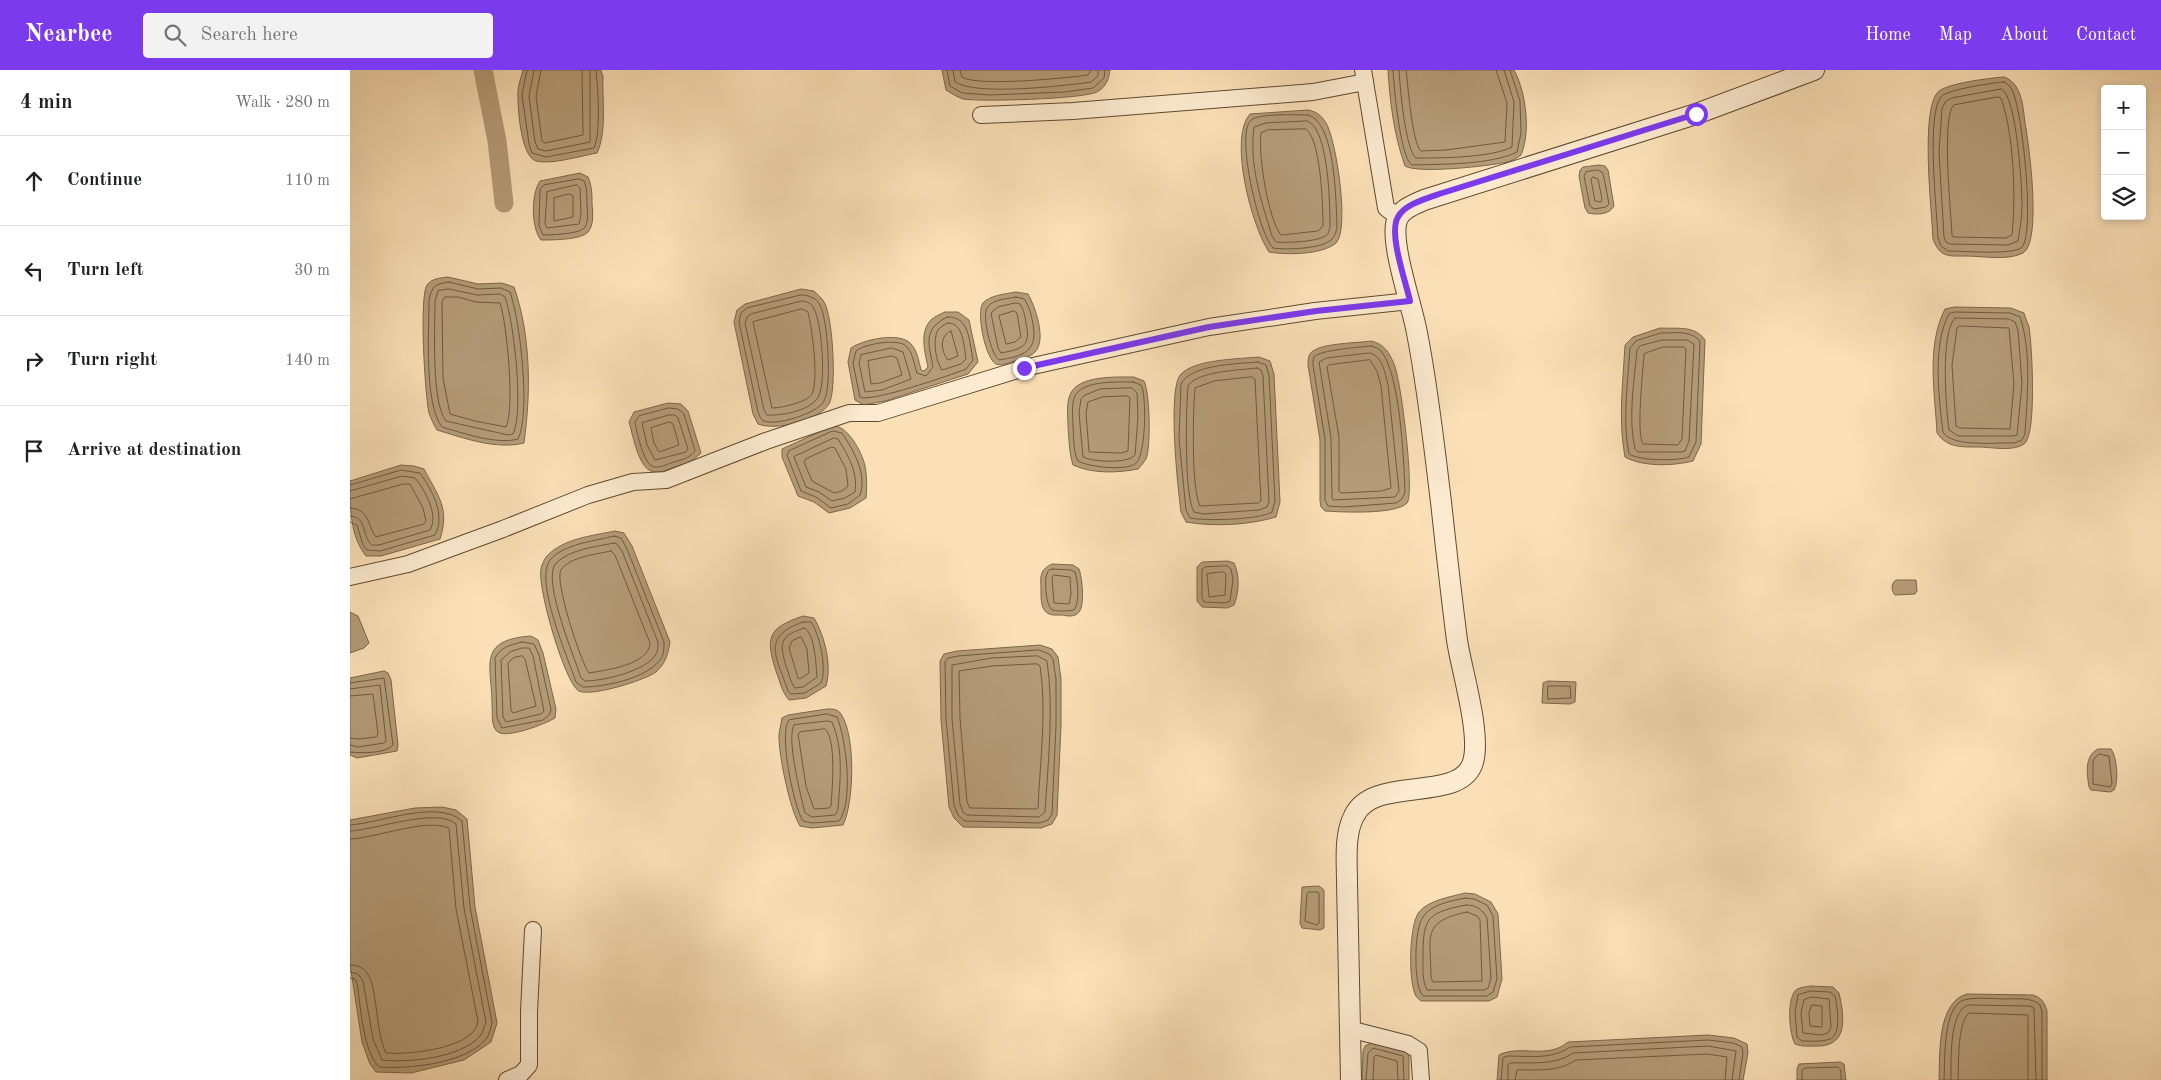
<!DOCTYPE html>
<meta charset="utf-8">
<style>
:root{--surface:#fff;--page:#f2f2f2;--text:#202124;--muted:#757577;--line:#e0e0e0;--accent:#7c3aed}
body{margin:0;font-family:"Old Standard TT",serif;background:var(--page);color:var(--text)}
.controls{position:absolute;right:15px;top:15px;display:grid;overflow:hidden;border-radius:5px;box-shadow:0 2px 8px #0003}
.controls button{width:45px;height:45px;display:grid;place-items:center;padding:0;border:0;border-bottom:1px solid var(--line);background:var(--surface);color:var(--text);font:25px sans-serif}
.stop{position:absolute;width:15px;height:15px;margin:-11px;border:4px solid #7c3aed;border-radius:50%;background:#fff}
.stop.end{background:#7c3aed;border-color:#fff;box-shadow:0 1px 5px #0008}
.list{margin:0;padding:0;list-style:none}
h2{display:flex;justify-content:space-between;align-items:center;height:65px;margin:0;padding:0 20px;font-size:21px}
h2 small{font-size:16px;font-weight:400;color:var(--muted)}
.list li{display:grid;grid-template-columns:32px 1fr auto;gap:15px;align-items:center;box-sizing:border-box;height:90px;padding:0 20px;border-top:1px solid var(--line)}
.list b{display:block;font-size:19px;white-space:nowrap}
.list em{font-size:16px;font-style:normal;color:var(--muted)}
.icon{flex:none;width:28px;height:28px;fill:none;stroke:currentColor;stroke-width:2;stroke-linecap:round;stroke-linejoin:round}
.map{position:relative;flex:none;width:1811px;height:1010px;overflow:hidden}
header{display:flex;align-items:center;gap:30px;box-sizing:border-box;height:70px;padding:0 25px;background:var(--accent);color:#fff}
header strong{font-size:24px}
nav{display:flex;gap:28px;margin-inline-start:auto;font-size:18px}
.search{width:350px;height:45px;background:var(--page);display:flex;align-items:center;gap:12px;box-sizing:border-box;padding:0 18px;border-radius:5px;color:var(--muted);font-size:19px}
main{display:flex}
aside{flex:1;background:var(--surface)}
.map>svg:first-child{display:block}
</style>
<header>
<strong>Nearbee</strong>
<div class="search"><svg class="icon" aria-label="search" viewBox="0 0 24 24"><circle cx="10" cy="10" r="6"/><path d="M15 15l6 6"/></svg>Search here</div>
<nav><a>Home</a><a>Map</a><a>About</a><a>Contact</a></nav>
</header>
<main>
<aside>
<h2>4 min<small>Walk · 280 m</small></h2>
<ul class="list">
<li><svg class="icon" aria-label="ahead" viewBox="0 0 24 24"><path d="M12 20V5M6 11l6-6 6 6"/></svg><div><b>Continue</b></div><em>110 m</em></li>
<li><svg class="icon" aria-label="left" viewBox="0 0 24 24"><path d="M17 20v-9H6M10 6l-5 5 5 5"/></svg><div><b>Turn left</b></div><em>30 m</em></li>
<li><svg class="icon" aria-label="right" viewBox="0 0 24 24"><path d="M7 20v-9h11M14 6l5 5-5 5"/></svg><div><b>Turn right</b></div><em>140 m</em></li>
<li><svg class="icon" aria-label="arrive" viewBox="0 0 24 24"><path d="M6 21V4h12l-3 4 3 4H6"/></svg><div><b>Arrive at destination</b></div></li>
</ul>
</aside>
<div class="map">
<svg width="1811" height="1010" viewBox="0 0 1811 1010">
<rect width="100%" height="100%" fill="#fbe0b7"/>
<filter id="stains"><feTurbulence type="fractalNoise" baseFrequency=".004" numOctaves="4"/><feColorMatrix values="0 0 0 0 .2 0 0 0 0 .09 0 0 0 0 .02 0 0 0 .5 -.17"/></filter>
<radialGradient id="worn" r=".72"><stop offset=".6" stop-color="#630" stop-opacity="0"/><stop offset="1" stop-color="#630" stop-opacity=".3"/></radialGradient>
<g fill="#b59c79" stroke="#7f6749">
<path d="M173 0H251L253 7C252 31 257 62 247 83 230 86 201 95 186 91 171 86 168 41 168 27 167 18 171 8 173 0Z"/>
<path d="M592 0H760C759 9 756 17 747 22 733 29 631 32 613 29 607 27 601 23 596 20Z"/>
<path d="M1038 0H1164C1176 22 1181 62 1171 85 1167 88 1162 91 1157 92 1140 96 1068 104 1055 96 1044 65 1040 33 1038 0Z"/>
<path d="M1654 7C1672 13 1673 37 1675 53 1679 74 1692 172 1673 183 1658 191 1632 186 1616 186 1599 186 1590 188 1583 169 1582 143 1570 40 1588 22 1597 13 1641 8 1654 7Z"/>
<path d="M958 40C967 42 971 45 976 53 986 69 1000 159 986 173 972 185 936 185 919 182 902 157 878 68 900 44Z"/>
<path d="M1249 95 1255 96 1258 100 1264 136C1259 145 1247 145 1238 143L1235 138 1229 106 1230 100 1233 97Z"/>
<path d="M230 103 238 107C242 116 242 125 242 134 243 143 244 155 238 162 231 170 202 170 191 170 181 158 181 124 190 111Z"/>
<path d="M98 207 128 214 152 213 164 217C181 266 181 322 174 373 146 380 114 368 87 360 84 355 81 349 79 343 75 325 69 227 77 215 82 208 91 208 98 207Z"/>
<path d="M451 219 464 221C467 224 472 228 474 232 483 246 487 321 479 334 468 351 426 361 408 354L403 344 384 252 387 240 395 234Z"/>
<path d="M666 222 678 224C685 236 697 270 685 282 680 287 671 290 664 291 659 293 651 296 646 294 635 288 626 242 633 233 640 225 656 224 666 222Z"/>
<path d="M1604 237 1661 238 1674 243C1675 248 1678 253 1679 257 1682 275 1687 366 1674 374 1662 382 1642 377 1628 377 1612 377 1597 378 1587 363 1585 323 1576 276 1595 239Z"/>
<path d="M595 242H608L619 250 628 292 618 304 535 331 514 335 505 330 498 292 501 278C512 270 550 261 561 274 567 280 569 292 571 300L574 301 578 297C575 283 569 262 581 250 585 246 591 244 595 242Z"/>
<path d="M1310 258C1327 259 1345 255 1355 270L1351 374 1343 391C1323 396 1293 397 1275 387 1268 351 1273 313 1275 275L1283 267Z"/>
<path d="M1021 271C1034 274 1039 282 1044 294 1051 309 1065 423 1057 433 1046 445 990 442 975 441L971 437 970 431V370L958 295C958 290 958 284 963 281 974 273 1008 273 1021 271Z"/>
<path d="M909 287 920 291 924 304 930 432 926 447C899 455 864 457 836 452L831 442C828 420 817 318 831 304 846 289 889 289 909 287Z"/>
<path d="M784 307 794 311C800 323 801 377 796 389 794 392 791 396 788 399 767 403 743 404 723 395 719 382 719 369 718 356 718 347 716 334 720 325 727 305 767 307 784 307Z"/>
<path d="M318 333 331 334 338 341 351 383C342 392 335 394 324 397 317 400 308 404 301 401 288 396 283 365 279 352L284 342Z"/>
<path d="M482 356C497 354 512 382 515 396 517 406 517 417 516 428L500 438 479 443 464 432 448 426 432 387V379Z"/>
<path d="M51 395 64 396 74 399C88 426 100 438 90 469L31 486H16C0 466 0 437 0 411Z"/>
<path d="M265 461 274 463 282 476 320 572C318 584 316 593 306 602 295 610 242 627 229 621 215 614 187 517 191 499 191 496 195 488 197 486 214 468 242 466 265 461Z"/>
<path d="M878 491 884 493C890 505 889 523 884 535L877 538 852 537 847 531V497L852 492Z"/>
<path d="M702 494 723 495 729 499C732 507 736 539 727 544 723 547 716 546 712 545 707 545 700 546 696 542 690 537 691 524 691 516 690 505 691 499 702 494Z"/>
<path d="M1546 510H1566L1567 521 1565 524 1545 525C1541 521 1541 513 1546 510Z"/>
<polygon points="0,542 8,546 19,573 14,578 0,583"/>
<path d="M453 546 464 548C475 567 482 595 476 616L456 628 439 630C432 622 430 612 426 601 415 567 418 558 453 546Z"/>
<path d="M181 566 188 570 193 583 206 639 205 648C195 654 161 667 150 663 140 660 143 643 142 635 142 596 126 570 181 566Z"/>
<polygon points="690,575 702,579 708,587 711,609 711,655 707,745 702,754 691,758 613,757 604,748 599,737 591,650 590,591 594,584 607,581"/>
<polygon points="34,601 38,603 41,610 48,675 47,681 7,688 0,685 0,608"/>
<polygon points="1198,611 1226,612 1225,632 1220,634 1192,633 1193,613"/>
<path d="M477 639C483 639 488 639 491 644 506 666 504 733 493 755L462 758 450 756C440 740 428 683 429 664 430 659 431 653 432 648L438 645Z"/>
<path d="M1748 679H1761C1767 687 1769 712 1764 720L1760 722 1741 720 1739 717C1737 704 1734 686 1748 679Z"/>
<polygon points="92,737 106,740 117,749 125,837 147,953 141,972 114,990 61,1003 26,1002 20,994 12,972 0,894 0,750 65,738"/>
<polygon points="969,816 974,820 974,858 970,860 952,858 950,853 952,817"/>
<path d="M1115 823 1125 824 1141 832 1148 844 1152 909 1147 927 1139 931H1071C1069 929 1067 928 1066 926 1058 912 1059 855 1069 842 1079 830 1100 827 1115 823Z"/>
<path d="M1460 916 1483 917 1489 923C1494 945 1499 975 1469 976 1460 976 1452 977 1445 974 1439 963 1437 931 1445 921 1448 917 1456 917 1460 916Z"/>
<path d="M1617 924 1683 925C1692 928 1694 932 1697 941V1010H1589C1590 984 1587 932 1617 924Z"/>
<path d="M1358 965 1384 968 1397 974 1398 983 1393 1010H1147L1149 985C1170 974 1197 990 1218 972Z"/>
<polygon points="1021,973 1056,981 1059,986 1059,1010 1012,1010 1013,981 1015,976"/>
<polygon points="1490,992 1494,994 1496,1010 1447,1010 1447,999 1449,994"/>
</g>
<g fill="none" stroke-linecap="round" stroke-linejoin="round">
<g stroke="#715a3c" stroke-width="1">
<path d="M177 0 172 25 179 74 182 83 196 87 244 78C251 63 248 17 246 0"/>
<polyline points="184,0 179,26 185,72 188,79 196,81 240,72 240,0"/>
<polyline points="191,0 186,26 192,71 195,73 233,65 232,0"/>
<polyline points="597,0 600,16 612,23 640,25 715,22 743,18 754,8 755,0"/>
<path d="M603 0 605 12C626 26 713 16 741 12L748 6V0"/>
<path d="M610 0 612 7C627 17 717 8 738 5L741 0"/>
<path d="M1043 0C1044 16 1050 88 1062 95 1092 94 1141 95 1167 82L1171 63 1170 31 1160 0"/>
<path d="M1049 0C1050 17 1055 79 1066 88 1091 88 1140 88 1162 77L1164 32 1154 0"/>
<path d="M1056 0C1058 15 1062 73 1071 81L1096 80 1155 72 1157 33 1146 0"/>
<path d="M1654 12C1658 14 1660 16 1662 20 1672 37 1686 168 1671 178 1660 185 1613 181 1598 181L1591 176 1588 168C1587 142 1576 45 1591 27 1598 19 1642 13 1654 12Z"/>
<path d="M1652 19C1667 29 1672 116 1672 136 1672 147 1670 159 1668 171L1658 175 1600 174 1596 172 1594 167 1589 82 1592 38 1596 31 1602 28Z"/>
<path d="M1648 27 1651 28C1664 65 1666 126 1662 165L1656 168 1603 167 1602 165C1601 145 1591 43 1604 35Z"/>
<path d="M958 45C986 52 986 133 987 158 986 161 985 166 982 169 973 179 936 180 923 178 909 164 885 63 901 50 910 43 946 45 958 45Z"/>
<path d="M957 51C979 57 980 137 980 157 980 157 978 164 978 164 971 172 936 173 926 172L922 166C911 130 899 95 904 57L916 53Z"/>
<path d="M956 59C971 69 973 137 973 156L968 161 931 165C918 149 908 84 911 63L917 60Z"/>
<polygon points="1248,100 1253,103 1259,134 1256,137 1244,139 1240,136 1234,106 1236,102"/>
<polygon points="1243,107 1248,109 1252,129 1251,132 1245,131 1241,110"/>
<path d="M229 109 234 111C237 118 237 126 237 134 237 141 239 151 235 157 231 164 201 165 193 165L189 156 190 119 194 115Z"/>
<polygon points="227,115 230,118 231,145 229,154 197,158 195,154 197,122"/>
<polygon points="220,124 223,126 223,147 204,151 204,128"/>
<path d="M99 212 128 219 151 218 160 222C170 250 181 343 168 369 147 375 113 363 92 357 74 334 79 260 79 230 82 216 85 214 99 212Z"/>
<path d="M99 219 127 225 150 224 155 227C164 252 174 342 163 364L158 365 96 351C81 332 85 258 85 231L88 221Z"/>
<path d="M451 225C459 225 466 228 470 235 478 250 482 317 474 331 468 343 427 356 414 351 410 349 410 346 408 342L389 252 391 243 397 238Z"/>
<path d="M95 227H108L126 232 150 233C157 253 165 340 156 357L125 351 100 344 93 308 92 232Z"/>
<path d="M666 227 674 229C680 237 681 245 683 254 688 282 673 286 649 290 641 285 632 246 637 238 642 229 657 229 666 227Z"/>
<path d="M452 231C457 232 462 233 464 239 472 252 477 318 467 329 458 341 431 346 417 345L414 340 395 253 397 247 401 244Z"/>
<path d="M666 233 670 234C674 240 675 246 676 253 681 276 673 279 651 283L648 278 641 243 648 237Z"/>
<path d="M452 239 458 242C462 258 469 309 462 324 458 332 431 338 422 338L403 252Z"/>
<polygon points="664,241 667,243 671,267 665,272 656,274 649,246"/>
<path d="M1605 242 1660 243 1670 247C1682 282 1677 328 1675 364L1672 370 1664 373C1646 372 1603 378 1593 362 1589 329 1582 274 1599 244Z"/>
<path d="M597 247C620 246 619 271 623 290L616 299C601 305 520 333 510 327L503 293 506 281C514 274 548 268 556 276 563 282 564 295 567 303L576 306 583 297C579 274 572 260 597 247Z"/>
<path d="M1605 248 1659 249 1665 252 1668 260 1672 314 1667 365 1663 366H1608L1599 360C1596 339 1590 262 1605 248Z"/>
<path d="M598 253C613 252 614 276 616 289L611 294 592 300C586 292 582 270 588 260 590 257 594 255 598 253Z"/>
<polygon points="1610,256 1659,258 1664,314 1660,359 1610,358 1606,356 1602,295 1607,258"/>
<path d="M601 261 608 286 598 290C591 282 589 265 601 261Z"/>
<path d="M1311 263C1324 263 1343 260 1350 272L1346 372 1339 387C1327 391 1290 391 1279 384 1272 350 1278 312 1280 278L1286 271Z"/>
<path d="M1312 270H1337L1344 274 1339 371 1335 381 1331 382H1288L1285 379C1278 348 1284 312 1287 280L1290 276Z"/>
<path d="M1021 276C1025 277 1029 278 1031 281 1050 303 1054 391 1055 422L1052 429 1046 433 994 437 978 436 975 430V369L963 295C963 293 963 289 964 287 969 280 1011 277 1021 276Z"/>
<path d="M1313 277H1334L1336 279 1332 369 1328 375 1293 374C1286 364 1293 300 1294 284Z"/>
<polygon points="542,278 553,282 561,309 532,320 515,322 509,293 511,285"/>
<path d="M1020 283C1033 286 1035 304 1038 315L1049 421 1045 427 983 430 982 427 981 368 969 292 977 288Z"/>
<polygon points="542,286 547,288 552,305 530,313 521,314 518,291"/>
<polygon points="1020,290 1027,301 1031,316 1041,418 1031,421 991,423 989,421 989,367 977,297 979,295"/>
<path d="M908 292 916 295 919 305 925 431 922 442C908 450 856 451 840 448L836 440 829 369 831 314C841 294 888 294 908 292Z"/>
<path d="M907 298 911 300 913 306 919 431 917 437 909 440 853 444 844 442C834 426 836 338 838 316 847 301 891 300 907 298Z"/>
<path d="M902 307 905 309 911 431 908 433 850 436C841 418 843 341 845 318L864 311Z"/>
<path d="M783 312 791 315C797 325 796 388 785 394 774 401 739 397 728 391 723 381 724 368 723 357 723 348 721 334 725 326 733 310 768 312 783 312Z"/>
<path d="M782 318 787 323 788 347 785 385C778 394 743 392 733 387L729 343 731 329 735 325 750 319Z"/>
<polygon points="777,326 780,328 778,381 771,383 739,382 736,343 738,332 752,327"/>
<path d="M319 338 328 339 334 344 345 381C339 389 330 390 321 393 315 395 308 399 302 396 293 392 287 362 285 352L289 346Z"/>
<polygon points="319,345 325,345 328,348 338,379 336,382 305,390 297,375 292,353"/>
<polygon points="320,352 323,354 329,375 309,382 304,373 301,358"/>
<path d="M483 361 492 363C504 381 517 404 510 425L498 434 481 438 466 427 451 421 437 385 439 381Z"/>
<path d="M484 368 488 369C498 385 508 402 505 422L495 428 482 431 469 422 456 417 444 387Z"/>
<polygon points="482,377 485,378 496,399 498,416 492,421 484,423 462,411 454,392 456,389"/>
<path d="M0 415 51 400 70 403C82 420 96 445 85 465L30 481 17 480 13 475 7 455 0 452"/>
<path d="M0 421 52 406 65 408C75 420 89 445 80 460L29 475H22C11 466 18 447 0 446"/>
<path d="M0 429 53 414H60L73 438 76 451 74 454 26 467C17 455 20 439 0 438"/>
<path d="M264 466 271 468 277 479 314 572C314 577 314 583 312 587 300 608 255 617 233 617L226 612C218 588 184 511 200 490 213 474 245 471 264 466Z"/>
<path d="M264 473 267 474 272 481 308 572C308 576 308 581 306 584 297 601 253 611 235 611L231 608C225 588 191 509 206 493 221 479 245 477 264 473Z"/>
<path d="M261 481 265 485 300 573C299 595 256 600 239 603 231 593 204 510 211 500 219 487 247 484 261 481Z"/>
<polygon points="877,496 881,499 883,510 880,531 875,533 854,532 852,528 852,499 855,497"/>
<path d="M703 499 721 500 725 502C728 512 730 531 724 540 719 541 705 542 701 539 696 535 694 508 697 504 698 500 699 500 703 499Z"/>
<polygon points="873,502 876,504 875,525 859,527 857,504"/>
<polygon points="704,505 720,507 721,524 719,534 704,533 702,508"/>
<path d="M453 552H461C470 565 477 599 471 613L455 623 441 624 438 621C427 587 410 567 453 552Z"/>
<path d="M454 558C465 562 466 596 467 607L453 617 445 618C440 612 439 603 436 596 429 572 430 566 454 558Z"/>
<polygon points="451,567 457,579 459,603 450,609 448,608 439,578 442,571"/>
<path d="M172 572 184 574 189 585 201 639 200 644 193 650 152 658 147 648 145 588C151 577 160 575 172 572Z"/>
<polygon points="172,578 179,578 183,586 194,641 191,644 156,652 153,647 151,590 160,582"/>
<polygon points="689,580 699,584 703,589 706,609 706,655 702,744 698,750 690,753 615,751 608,745 604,735 596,649 595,592 598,588 608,586"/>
<polygon points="172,586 175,589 186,636 163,643 161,640 158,593 163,588"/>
<path d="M688 586 697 591C704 638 698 694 695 742L689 747 617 745 613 742 610 734 602 649V595L642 588Z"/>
<path d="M687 594 690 596C697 642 690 691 688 738L686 739 620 738 617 732 610 648 609 601 642 596Z"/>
<path d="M0 613 34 608 43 675C35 684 11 683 0 682"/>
<polygon points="1198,616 1220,616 1221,628 1198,629"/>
<polyline points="0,619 30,615 36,671 34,673 8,677 0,675"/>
<polyline points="0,626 23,624 28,664 26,667 9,669 0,668"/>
<path d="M477 644 487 647C496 668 504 732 489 751L462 753 453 751C444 738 428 661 439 650Z"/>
<path d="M478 651 482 652C494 680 490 710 488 740L485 745 462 747 455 743C451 727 436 668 444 655Z"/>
<path d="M475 659C487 669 482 720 481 736L479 738 464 739 456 716 448 664 450 662Z"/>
<polygon points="1749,684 1759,686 1762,713 1760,717 1743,714 1743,691"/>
<path d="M0 755C31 753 87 729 112 751L120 837 142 952C141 958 139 966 135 970 114 994 58 999 29 997 12 979 11 936 7 913L5 909 0 908"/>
<path d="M0 761C25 760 87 737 106 754L114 838 136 952C134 956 133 963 130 966 111 988 58 993 32 990L23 969 13 911 8 904 0 902"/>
<path d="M0 769C27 768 75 748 99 758L106 839 128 951C127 955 126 959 123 962 108 979 58 985 36 983 25 962 28 917 17 903 13 897 7 895 0 895"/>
<polygon points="959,822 967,822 969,823 969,853 967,855 955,851 957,824"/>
<path d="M1115 828 1124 829 1137 835 1143 846 1147 909 1143 922 1137 926H1073C1063 916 1064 858 1073 847 1081 834 1102 831 1115 828Z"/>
<path d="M1116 835C1126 835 1132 839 1137 848L1141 908 1138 918 1135 920H1077C1072 910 1073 899 1073 889 1073 849 1075 843 1116 835Z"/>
<path d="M1117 842 1127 846 1130 850 1132 911 1083 912 1081 908C1081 867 1070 852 1117 842Z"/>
<path d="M1461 921 1480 922 1485 926C1487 936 1492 964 1480 969 1472 972 1461 971 1452 971L1447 967 1445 942 1448 925Z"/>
<polygon points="1462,927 1479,929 1481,957 1478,963 1471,965 1453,963 1451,943 1454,930"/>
<polygon points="1462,935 1472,936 1472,957 1460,956 1459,943"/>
<polyline points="1016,1010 1018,983 1023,978 1053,986 1054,1010"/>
<polyline points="1023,1010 1024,987 1026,985 1047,991 1048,1010"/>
<path d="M1151 1010 1153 988 1157 986C1179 986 1201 990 1220 977L1358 970 1383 973 1392 977 1393 983 1389 1010"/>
<path d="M1158 1010V995L1160 993C1182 992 1204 996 1223 983L1358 976 1386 981 1382 1010"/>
<path d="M1165 1010 1167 1000C1188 999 1206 1003 1226 990L1357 984 1377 987 1375 1010"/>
<polyline points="1452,1010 1452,1000 1455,998 1488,997 1491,1000 1491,1010"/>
<path d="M1594 1010C1595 991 1593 944 1610 932 1617 926 1646 929 1656 929 1667 929 1682 927 1690 935L1692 942V1010"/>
<path d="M1601 1010C1601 993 1599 941 1618 935L1680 936 1684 938 1686 1010"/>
<path d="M1608 1010C1609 994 1607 953 1619 943L1678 945V1010"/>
</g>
<polyline stroke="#b59c79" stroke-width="19" points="133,0 147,71 154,133"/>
<defs>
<g id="minor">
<polyline points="1013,0 1036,138 1048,147"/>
<polyline points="631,45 723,41 963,22 1015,12"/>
<polyline points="0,507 58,494 153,459 238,425 283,412 316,410 416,371 499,343 528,343 674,298 859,257 965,241 1060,231"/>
<polyline points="999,959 1058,974 1069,981 1071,1010"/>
<polyline points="157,1010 171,1004 179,995 179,942 183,860"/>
</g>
<path id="tertiary" d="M1001 1010 997 812C997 792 994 765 1004 746 1023 705 1106 733 1122 695 1133 668 1111 599 1107 570 1101 524 1096 478 1091 432 1084 375 1078 319 1067 263 1062 235 1042 180 1046 154 1048 140 1063 135 1074 130L1346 44 1464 0"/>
</defs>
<use href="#minor" stroke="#604a2e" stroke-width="18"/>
<use href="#tertiary" stroke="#604a2e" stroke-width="22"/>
<use href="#minor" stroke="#fcebd0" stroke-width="16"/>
<use href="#tertiary" stroke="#fcebd0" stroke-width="20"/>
</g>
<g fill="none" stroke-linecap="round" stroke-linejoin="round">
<path stroke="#7c3aed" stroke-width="6" d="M674 298 859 257 966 241 1060 231C1056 212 1038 163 1048 147 1055 134 1076 129 1089 124L1346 44"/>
</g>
<rect width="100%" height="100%" filter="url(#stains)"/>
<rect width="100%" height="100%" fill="url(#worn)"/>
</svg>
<div class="controls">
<button>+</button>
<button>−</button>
<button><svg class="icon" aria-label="layers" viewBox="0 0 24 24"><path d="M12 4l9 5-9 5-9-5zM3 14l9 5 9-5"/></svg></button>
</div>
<div class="stop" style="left:1346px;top:44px"></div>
<div class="stop end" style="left:674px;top:298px"></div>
</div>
</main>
